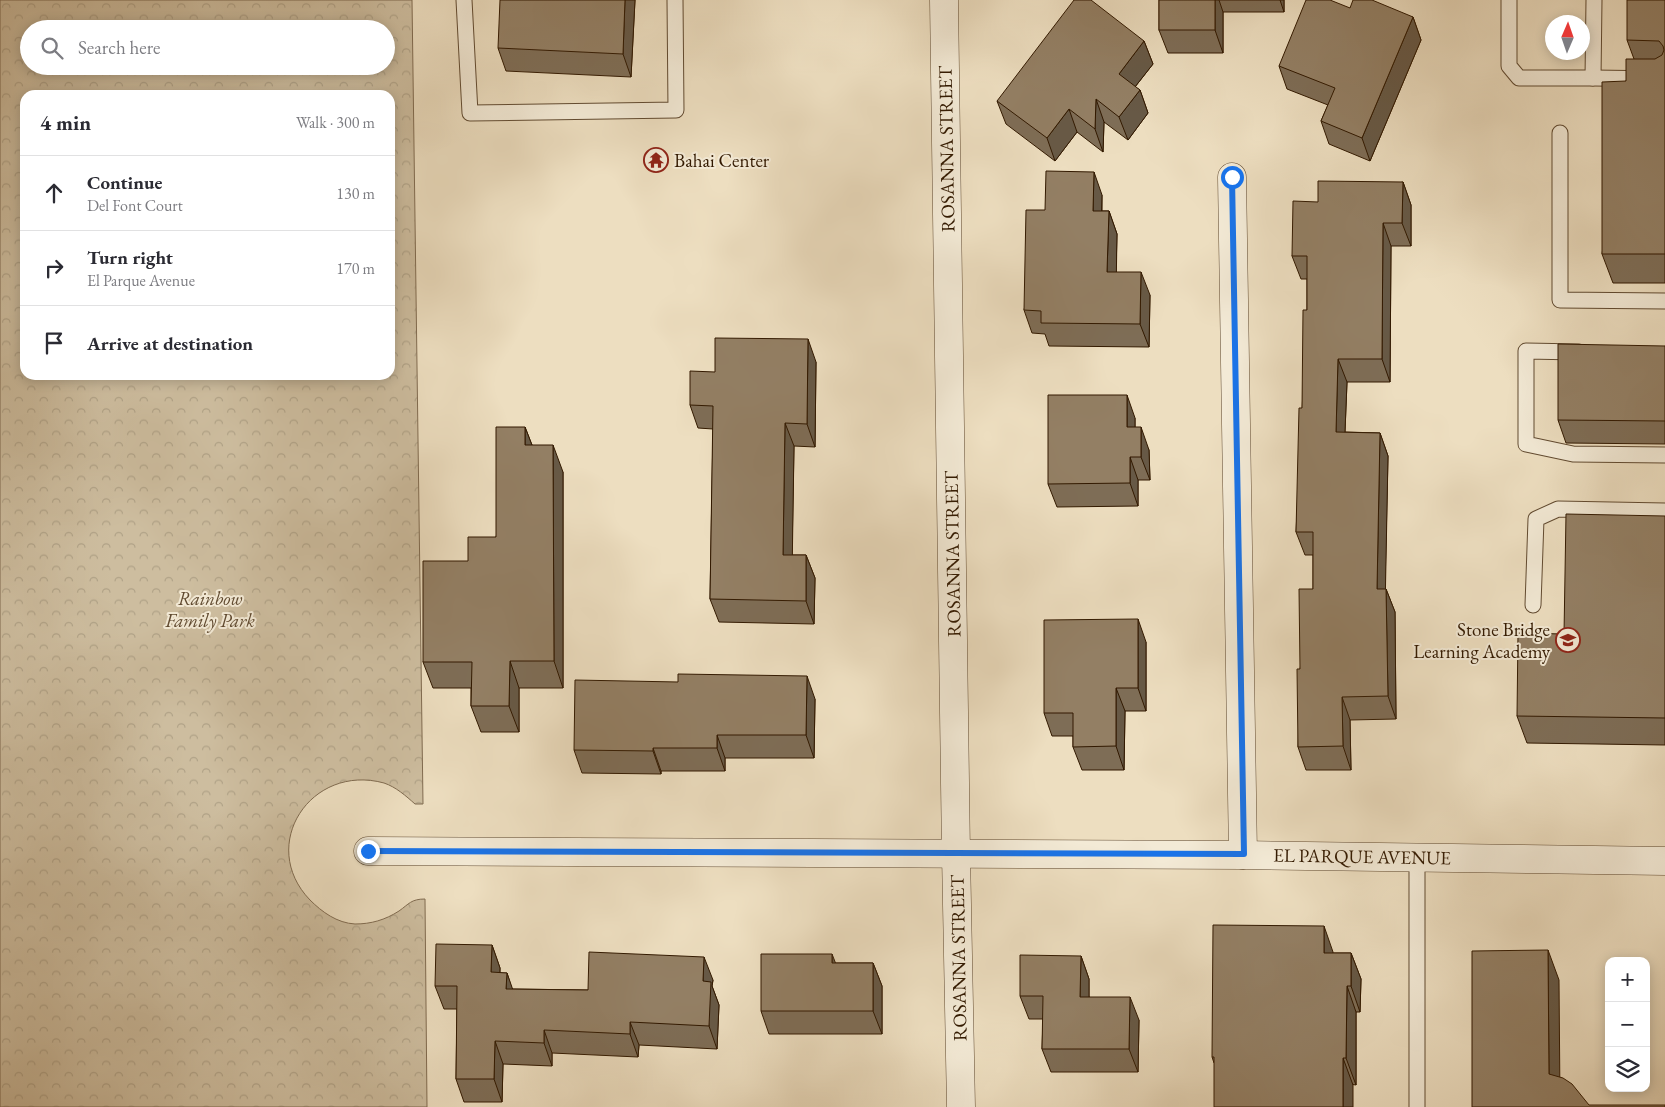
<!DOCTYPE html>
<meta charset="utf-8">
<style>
:root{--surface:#fff;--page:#f2f2f3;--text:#2b2b33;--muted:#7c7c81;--line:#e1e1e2}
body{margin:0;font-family:"EB Garamond",serif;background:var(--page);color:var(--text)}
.controls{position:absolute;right:15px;bottom:15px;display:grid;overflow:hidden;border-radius:10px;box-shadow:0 2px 12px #0003}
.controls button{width:45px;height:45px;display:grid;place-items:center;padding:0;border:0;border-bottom:1px solid var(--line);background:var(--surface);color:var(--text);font:25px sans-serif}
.compass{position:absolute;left:1545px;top:15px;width:45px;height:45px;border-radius:50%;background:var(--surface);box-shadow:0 2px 12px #0003;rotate:2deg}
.stop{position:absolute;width:15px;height:15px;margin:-11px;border:4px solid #1a73e8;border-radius:50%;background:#fff}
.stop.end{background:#1a73e8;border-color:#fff;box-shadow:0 1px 5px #0008}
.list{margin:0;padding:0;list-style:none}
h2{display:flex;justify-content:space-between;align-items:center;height:65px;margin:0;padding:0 20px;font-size:21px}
h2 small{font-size:16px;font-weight:400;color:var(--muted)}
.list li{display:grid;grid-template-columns:32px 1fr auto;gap:15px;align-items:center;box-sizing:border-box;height:75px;padding:0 20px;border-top:1px solid var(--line)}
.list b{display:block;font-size:19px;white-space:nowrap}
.list p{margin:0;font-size:16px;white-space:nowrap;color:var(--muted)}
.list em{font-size:16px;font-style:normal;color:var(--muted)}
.icon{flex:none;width:28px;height:28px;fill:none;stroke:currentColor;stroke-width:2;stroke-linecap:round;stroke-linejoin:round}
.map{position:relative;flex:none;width:1665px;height:1107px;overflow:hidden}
.search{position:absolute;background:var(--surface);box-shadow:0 2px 12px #0003;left:20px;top:20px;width:375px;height:55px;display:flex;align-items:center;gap:12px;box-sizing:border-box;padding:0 18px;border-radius:28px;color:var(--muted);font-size:19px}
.panel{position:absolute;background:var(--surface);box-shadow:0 2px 12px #0003;left:20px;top:90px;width:375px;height:290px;border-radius:15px}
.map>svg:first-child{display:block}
</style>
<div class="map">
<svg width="1665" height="1107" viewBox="0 0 1665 1107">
<defs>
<pattern id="park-crowns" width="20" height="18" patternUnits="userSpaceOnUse" patternTransform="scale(1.25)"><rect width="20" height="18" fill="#cdbd9f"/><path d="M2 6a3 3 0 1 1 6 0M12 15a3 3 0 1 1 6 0" fill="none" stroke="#b0a287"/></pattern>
</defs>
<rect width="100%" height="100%" fill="#eddec0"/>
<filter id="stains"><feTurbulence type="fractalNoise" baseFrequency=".004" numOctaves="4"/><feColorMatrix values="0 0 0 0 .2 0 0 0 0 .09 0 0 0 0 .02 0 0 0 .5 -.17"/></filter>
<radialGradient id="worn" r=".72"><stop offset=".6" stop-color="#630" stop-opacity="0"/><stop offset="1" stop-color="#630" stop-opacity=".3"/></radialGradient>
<path fill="url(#park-crowns)" stroke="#806b50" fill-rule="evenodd" d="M0 0H412L423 804H415C406 796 396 787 384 783 311 763 257 845 310 900 322 912 337 923 355 924 371 924 385 920 399 911 409 904 411 899 425 899L427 1107H0ZM29 29H386V66H29ZM25 95H390V375H25Z"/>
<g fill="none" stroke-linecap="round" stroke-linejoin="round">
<defs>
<g id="lane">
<polyline points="464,0 470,113 676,110 675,0"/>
<polyline points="1509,0 1509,66 1519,78 1593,78 1594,0"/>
<polyline points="1593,78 1665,79"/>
<polyline points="1560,133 1560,300 1665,301"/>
<polyline points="1579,352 1526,351 1526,444 1573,454 1665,455"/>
<polyline points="1533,605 1536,519 1558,509 1665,511"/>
<polyline points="1417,1107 1417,857"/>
</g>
<g id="street">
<polyline points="944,0 956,854 961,1107"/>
<polyline points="1232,177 1243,855"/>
<polyline points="368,851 1243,855 1665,861"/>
</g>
</defs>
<use href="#lane" stroke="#614a30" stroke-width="17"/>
<use href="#street" stroke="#614a30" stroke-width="29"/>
<use href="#lane" stroke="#f3ead6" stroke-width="15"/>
<use href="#street" stroke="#f3ead6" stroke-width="28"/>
</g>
<g fill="#7e6d56" stroke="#321900">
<polygon points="635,0 631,77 506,71 498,48"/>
<polygon points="1159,0 1284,0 1284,12 1223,12 1223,53 1168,53 1159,30"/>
<polygon points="1665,0 1665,283 1613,283 1602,254 1626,81 1634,59 1627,40"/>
<polygon points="1350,8 1413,17 1421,40 1370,161 1329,144 1321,121 1328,105 1287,89 1279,66"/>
<polygon points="1144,41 1153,64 1135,87 1140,90 1148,113 1128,140 1104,122 1103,152 1077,132 1055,161 1006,124 997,101"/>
<polygon points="1403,182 1411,205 1411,246 1391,246 1390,382 1347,382 1345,432 1380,433 1388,456 1385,589 1386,589 1395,612 1396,719 1350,720 1351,770 1306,770 1298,747 1300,669 1313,589 1313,555 1305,555 1296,532 1307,310 1307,279 1301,279 1292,256 1318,202"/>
<polygon points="1102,195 1102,211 1109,211 1117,234 1116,272 1150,295 1149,347 1049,346 1045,334 1032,333 1024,310 1045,210"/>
<polygon points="1665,346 1665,444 1566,443 1558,420"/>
<polygon points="816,362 815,447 794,446 792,555 806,555 815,578 814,624 719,622 710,599 713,429 698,428 690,405 715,372"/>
<polygon points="1135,418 1135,427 1149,450 1150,480 1138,480 1138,506 1057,507 1048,484"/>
<polygon points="525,427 532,445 563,472 563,688 519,688 519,732 481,732 471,706 471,688 433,688 423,662 468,561 496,537"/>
<polygon points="1665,516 1665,745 1527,743 1517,716 1564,634"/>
<polygon points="1146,642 1146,711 1125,711 1124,770 1082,770 1073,747 1073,736 1052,736 1044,713"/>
<polygon points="815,699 814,758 725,758 725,771 661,771 661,774 582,773 574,750"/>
<polygon points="492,945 500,968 500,973 507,973 512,989 588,990 713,980 712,986 719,1005 717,1049 639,1045 638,1057 552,1053 552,1066 503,1064 502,1102 464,1102 456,1079 457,1009 444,1009 435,986"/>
<polygon points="1333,953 1351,953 1361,979 1360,1012 1356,1012 1356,1085 1214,1063 1212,1057"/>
<polygon points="1081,956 1089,979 1089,997 1139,1020 1138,1072 1051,1072 1042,1049 1043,1019 1029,1019 1020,996"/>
<polygon points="835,963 873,963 882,986 882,1034 769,1034 761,1011"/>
</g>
<g fill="#675946" stroke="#321900">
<polygon points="625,0 635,0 631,77 623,54"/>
<polygon points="1215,0 1219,0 1223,12 1223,53 1215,30"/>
<polygon points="1280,0 1284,0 1284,12"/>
<polygon points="1413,17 1421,40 1370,161 1362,138"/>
<polygon points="1144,41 1153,64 1127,97 1119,74"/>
<polygon points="1140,90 1148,113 1128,140 1119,117"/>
<polygon points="1096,99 1104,122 1103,152 1095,129"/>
<polygon points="1069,109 1077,132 1055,161 1047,138"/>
<polygon points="1094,172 1102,195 1101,234 1093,211"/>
<polygon points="1403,182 1411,205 1411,246 1402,223"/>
<polygon points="1109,211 1117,234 1116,295 1107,272"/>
<polygon points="1383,223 1391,246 1390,382 1382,359"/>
<polygon points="1141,272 1150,295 1149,347 1140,324"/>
<polygon points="808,339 816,362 815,447 807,424"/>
<polygon points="1338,359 1347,382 1344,455 1336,432"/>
<polygon points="1127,395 1135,418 1135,450 1127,427"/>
<polygon points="785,423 794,446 792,578 783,555"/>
<polygon points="525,427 535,453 525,445"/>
<polygon points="1141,427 1149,450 1150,480 1141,457"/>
<polygon points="1380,433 1388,456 1385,612 1377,589"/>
<polygon points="553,445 563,472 563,688 554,661"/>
<polygon points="1130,457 1138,480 1138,506 1130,483"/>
<polygon points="806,555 815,578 814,624 806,601"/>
<polygon points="1386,589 1395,612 1396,719 1388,696"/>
<polygon points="1138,619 1146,642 1146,711 1138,688"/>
<polygon points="510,661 519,688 519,732 509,706"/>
<polygon points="807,676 815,699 814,758 806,735"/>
<polygon points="1116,688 1125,711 1124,770 1116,746"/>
<polygon points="1342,697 1350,720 1351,770 1343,746"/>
<polygon points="717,735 725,758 725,771 717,748"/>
<polygon points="653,748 661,771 661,774 653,751"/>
<polygon points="1324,926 1333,952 1333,979 1324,953"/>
<polygon points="492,945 500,968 499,995 491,972"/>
<polygon points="1548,950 1559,980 1560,1103 1549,1074"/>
<polygon points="1351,953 1361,979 1360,1012 1351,986"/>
<polygon points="832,954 841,977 832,963"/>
<polygon points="1081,956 1089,979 1089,1020 1080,997"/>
<polygon points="704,957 713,980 712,986 719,1005 717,1049 709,1026 703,981"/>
<polygon points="873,963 882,986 882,1034 873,1011"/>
<polygon points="507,973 515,996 506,989"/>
<polygon points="1347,986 1356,1012 1356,1085 1346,1058"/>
<polygon points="1130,997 1139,1020 1138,1072 1129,1049"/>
<polygon points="630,1022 639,1045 638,1057 630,1034"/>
<polygon points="544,1030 552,1053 552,1066 544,1043"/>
<polygon points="495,1041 503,1064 502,1102 494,1079"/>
<polygon points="1343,1058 1353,1085 1353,1107 1343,1107"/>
</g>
<g fill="#937f64" stroke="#321900">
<polygon points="500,0 625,0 623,54 498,48"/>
<polygon points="1074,0 1091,0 1144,41 1119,74 1140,90 1119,117 1096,99 1095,129 1069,109 1047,138 997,101"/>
<rect x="1159" y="0" width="56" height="30"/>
<polygon points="1306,0 1330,0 1350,8 1353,0 1372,0 1413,17 1362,138 1321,121 1335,88 1279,66"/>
<polygon points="1627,0 1665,0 1665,254 1602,254 1602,82 1626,81 1626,59 1655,59 1662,55 1664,50 1663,46 1659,41 1627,40"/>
<polygon points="1046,171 1094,172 1093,211 1109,211 1107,272 1141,272 1140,324 1041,323 1041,311 1024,310 1026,210 1045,210"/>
<polygon points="1318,181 1403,182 1402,223 1383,223 1382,359 1338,359 1336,432 1380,433 1377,589 1386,589 1388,696 1342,697 1343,746 1298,747 1297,669 1300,669 1299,589 1313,589 1313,532 1296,532 1299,408 1302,408 1303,310 1307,310 1307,256 1292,256 1293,201 1318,202"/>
<polygon points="715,338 808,339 807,424 785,423 783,555 806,555 806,601 710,599 713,406 690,405 690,371 715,372"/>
<polygon points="1558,344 1665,346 1665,421 1558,420"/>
<polygon points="1048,395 1127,395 1127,427 1141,427 1141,457 1130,457 1130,483 1048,484"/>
<polygon points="496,427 525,427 525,445 553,445 554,661 510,661 509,706 471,706 472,662 423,662 423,561 468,561 468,537 496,537"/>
<polygon points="1566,514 1665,516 1665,718 1517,716 1518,633 1564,634"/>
<polygon points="1138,619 1138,688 1116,688 1116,746 1073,747 1073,713 1044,713 1044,620"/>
<polygon points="678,674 807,676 806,735 717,735 717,748 653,748 653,751 574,750 575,680 678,682"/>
<polygon points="1213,925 1324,926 1324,953 1351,953 1351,986 1347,986 1346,1058 1343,1058 1343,1107 1214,1107 1214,1057 1212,1057"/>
<polygon points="436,944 492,945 491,972 507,973 506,989 588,990 589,952 704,957 703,981 711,982 709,1026 630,1022 630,1034 544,1030 544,1043 495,1041 494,1079 456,1079 457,986 435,986"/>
<polygon points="1548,950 1549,1074 1563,1078 1572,1084 1589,1105 1665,1105 1665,1107 1472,1107 1472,951"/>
<polygon points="761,954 832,954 832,963 873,963 873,1011 761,1011"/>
<polygon points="1020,955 1081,956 1080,997 1130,997 1129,1049 1042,1049 1043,996 1020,996"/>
</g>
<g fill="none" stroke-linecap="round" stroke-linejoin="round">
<polyline stroke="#1a73e8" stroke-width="6" points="368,851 1244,854 1232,177"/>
</g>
<defs>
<symbol id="temple-ring" viewBox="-11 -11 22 22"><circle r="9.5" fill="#f3ead6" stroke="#8f2418" stroke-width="1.5"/><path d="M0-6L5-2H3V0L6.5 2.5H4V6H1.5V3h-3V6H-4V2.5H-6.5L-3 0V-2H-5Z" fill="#8f2418"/></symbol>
<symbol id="school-ring" viewBox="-11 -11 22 22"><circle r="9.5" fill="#f3ead6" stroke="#8f2418" stroke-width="1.5"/><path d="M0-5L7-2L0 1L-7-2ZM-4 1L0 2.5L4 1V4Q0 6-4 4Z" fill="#8f2418"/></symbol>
</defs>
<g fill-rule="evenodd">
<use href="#temple-ring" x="642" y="146" width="28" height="28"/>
<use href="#school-ring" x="1554" y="626" width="28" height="28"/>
</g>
<g text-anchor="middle" stroke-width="4" stroke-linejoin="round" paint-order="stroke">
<g font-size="19" fill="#321900" stroke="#f3ead6">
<text transform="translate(946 149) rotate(-91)" y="7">ROSANNA STREET</text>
<text transform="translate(952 554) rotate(-91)" y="7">ROSANNA STREET</text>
<text transform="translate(1362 856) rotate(1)" y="7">EL PARQUE AVENUE</text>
<text transform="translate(958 958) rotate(-91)" y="7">ROSANNA STREET</text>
</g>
<g font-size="19" fill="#321900" stroke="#f3ead6" text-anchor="start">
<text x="674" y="167">Bahai Center</text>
<text x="1550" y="636" text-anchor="end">Stone Bridge<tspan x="1550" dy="22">Learning Academy</tspan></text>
</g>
<g font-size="19" font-style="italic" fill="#604a30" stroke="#f3ead6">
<text x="210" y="605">Rainbow<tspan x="210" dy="22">Family Park</tspan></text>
</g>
</g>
<rect width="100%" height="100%" filter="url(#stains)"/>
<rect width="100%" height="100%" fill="url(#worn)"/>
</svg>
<div class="controls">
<button>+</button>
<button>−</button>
<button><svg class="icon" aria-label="layers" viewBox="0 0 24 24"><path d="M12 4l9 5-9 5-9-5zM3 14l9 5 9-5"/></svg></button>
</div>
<svg class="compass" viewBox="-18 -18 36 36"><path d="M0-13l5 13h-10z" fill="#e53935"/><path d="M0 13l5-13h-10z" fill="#7c7c81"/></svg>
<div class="stop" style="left:1232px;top:177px"></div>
<div class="stop end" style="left:368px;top:851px"></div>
<div class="search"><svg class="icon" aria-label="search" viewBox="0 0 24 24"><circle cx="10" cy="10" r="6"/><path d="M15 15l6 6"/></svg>Search here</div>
<section class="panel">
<h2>4 min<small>Walk · 300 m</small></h2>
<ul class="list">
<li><svg class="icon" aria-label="ahead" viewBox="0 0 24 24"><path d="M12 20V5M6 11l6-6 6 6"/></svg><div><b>Continue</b><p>Del Font Court</p></div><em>130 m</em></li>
<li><svg class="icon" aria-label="right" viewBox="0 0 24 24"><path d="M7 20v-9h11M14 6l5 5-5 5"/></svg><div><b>Turn right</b><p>El Parque Avenue</p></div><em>170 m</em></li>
<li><svg class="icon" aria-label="arrive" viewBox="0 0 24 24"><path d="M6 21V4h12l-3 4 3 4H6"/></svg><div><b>Arrive at destination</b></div></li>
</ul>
</section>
</div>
